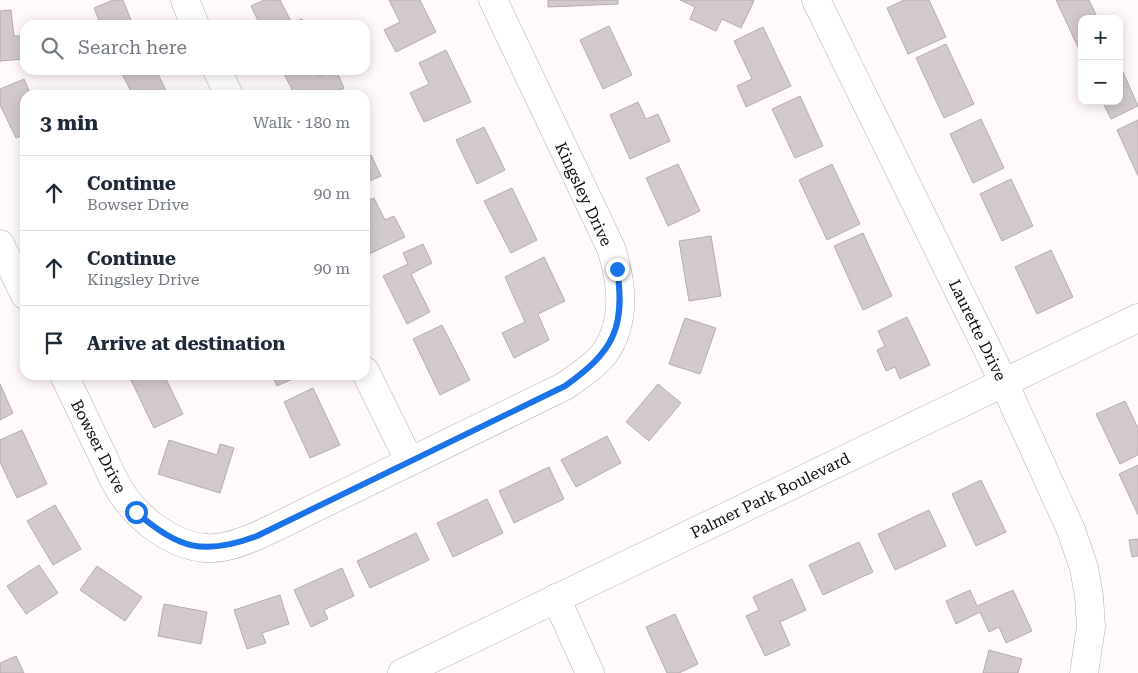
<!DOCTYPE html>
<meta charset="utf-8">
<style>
:root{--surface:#fff;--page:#f2f2f3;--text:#1f2937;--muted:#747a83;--line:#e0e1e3}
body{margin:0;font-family:"Roboto Serif",serif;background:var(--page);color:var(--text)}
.controls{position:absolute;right:15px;top:15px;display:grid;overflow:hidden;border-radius:10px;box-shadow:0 2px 12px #0003}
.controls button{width:45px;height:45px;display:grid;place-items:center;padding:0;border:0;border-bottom:1px solid var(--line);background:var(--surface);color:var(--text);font:25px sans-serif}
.stop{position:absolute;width:15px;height:15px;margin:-11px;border:4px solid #1a73e8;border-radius:50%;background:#fff}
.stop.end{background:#1a73e8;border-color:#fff;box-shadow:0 1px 5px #0008}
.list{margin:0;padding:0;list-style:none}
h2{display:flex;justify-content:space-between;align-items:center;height:65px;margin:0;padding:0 20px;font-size:21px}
h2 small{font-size:16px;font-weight:400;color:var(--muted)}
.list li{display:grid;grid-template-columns:32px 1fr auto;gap:15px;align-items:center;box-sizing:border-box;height:75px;padding:0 20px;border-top:1px solid var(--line)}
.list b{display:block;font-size:19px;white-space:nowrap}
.list p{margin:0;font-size:16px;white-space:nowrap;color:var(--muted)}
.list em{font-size:16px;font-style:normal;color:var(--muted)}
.icon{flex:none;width:28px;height:28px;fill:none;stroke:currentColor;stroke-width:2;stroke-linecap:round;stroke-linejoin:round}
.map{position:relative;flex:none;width:1138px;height:673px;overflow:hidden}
.search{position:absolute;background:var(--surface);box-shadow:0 2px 12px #0003;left:20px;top:20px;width:350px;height:55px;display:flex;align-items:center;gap:12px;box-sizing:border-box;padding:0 18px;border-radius:15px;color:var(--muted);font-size:19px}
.panel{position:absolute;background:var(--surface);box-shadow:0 2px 12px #0003;left:20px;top:90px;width:350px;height:290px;border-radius:15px}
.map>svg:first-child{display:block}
</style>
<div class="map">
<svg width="1138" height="673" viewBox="0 0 1138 673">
<rect width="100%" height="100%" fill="#fff9fc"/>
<g fill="#d2c9cd" stroke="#b5acb0">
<polygon points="113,0 123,0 133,25 101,25 94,8"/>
<polygon points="264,0 280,0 292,23 302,19 305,25 260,25 251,6"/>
<polygon points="389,0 420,0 436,32 396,52 384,30 400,22"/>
<polygon points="548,0 618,0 618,4 548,7"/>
<polygon points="680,0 753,0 754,1 741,28 722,19 716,31 690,19 695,7"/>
<polygon points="904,0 929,0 946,37 908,54 887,8"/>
<polygon points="1056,0 1089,0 1098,19 1082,19 1082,45 1078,47"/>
<polygon points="11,10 14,36 25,36 25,59 0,61 0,11"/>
<polygon points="609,26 632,75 603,89 580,40"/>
<polygon points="763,27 791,86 746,107 737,86 752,79 734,41"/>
<polygon points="946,44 974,104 944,118 916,58"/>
<polygon points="446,50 471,102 424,122 410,93 429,84 419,63"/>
<polygon points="1119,63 1138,106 1111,119 1102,101 1119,101"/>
<polygon points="120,70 156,70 168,95 133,95"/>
<polygon points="282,70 316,70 319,76 336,70 344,88 329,95 295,95"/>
<polygon points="24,79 31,95 25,95 25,134 16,138 0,105 0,89"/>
<polygon points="800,96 823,146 795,158 772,109"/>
<polygon points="638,102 646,119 658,114 670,141 630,159 610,115"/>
<polygon points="981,119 1004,168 973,183 950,134"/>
<polygon points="1138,120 1138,176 1117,130"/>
<polygon points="484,127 505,170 477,184 456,140"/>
<polygon points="371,155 381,176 365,183 365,158"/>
<polygon points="678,164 700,211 668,226 646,178"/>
<polygon points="832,164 860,224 827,240 799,180"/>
<polygon points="1011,179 1033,226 1002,241 980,194"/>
<polygon points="512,188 537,240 511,253 484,201"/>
<polygon points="374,198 385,220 394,216 405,237 369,254 365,247 365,202"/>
<polygon points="863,233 892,296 863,310 834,246"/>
<polygon points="711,236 721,296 689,301 679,241"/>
<polygon points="423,244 432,263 411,274 430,312 407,324 383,276 408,264 403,253"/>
<polygon points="1051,250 1073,297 1037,314 1015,267"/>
<polygon points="544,257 565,301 538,314 549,340 514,358 502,333 525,322 505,277"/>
<polygon points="907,317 930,365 900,379 895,367 886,371 877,350 885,346 878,331"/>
<polygon points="685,318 716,328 700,374 669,364"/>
<polygon points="442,325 470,380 440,395 413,339"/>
<polygon points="131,375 164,375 183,414 154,428 129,376"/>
<polygon points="272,375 301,375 277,386"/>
<polygon points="0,384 13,413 0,420"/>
<polygon points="658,384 681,403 649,441 626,422"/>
<polygon points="313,388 340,445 310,458 284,402"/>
<polygon points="1125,401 1138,428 1138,455 1120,464 1096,414"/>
<polygon points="22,430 47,484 17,498 0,462 0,440"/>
<polygon points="607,436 621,463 576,487 561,460"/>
<polygon points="169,440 217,455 220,444 234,448 220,493 158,474"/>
<polygon points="1138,465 1138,515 1119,474"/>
<polygon points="549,467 564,499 514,523 499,491"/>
<polygon points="981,480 1006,532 976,546 952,494"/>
<polygon points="487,499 503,533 453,557 437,523"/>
<polygon points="55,505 81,549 53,565 27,521"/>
<polygon points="929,510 946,546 895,570 878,534"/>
<polygon points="416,533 429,560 370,588 357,561"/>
<polygon points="1138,539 1138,556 1132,557 1129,540"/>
<polygon points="859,542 873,572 823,595 809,565"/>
<polygon points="39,565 58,593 26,614 7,586"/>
<polygon points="97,566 142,597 125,621 80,590"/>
<polygon points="342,568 354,596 324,610 328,619 311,627 294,590"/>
<polygon points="792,579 806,610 780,622 790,645 765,656 746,616 759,610 753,597"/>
<polygon points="970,590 977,606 1013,590 1032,631 1006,643 999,627 989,632 980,612 956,624 946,601"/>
<polygon points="280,595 289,624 262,633 266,643 247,649 234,610"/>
<polygon points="164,604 207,612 201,644 158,636"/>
<polygon points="675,614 698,664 679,673 667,673 646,627"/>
<polygon points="989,650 1022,659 1018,673 983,673"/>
<polygon points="16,656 24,673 0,673 0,663"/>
</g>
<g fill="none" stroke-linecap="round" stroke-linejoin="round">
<defs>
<g id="minor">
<polyline points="185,0 195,25"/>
<polyline points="816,0 1004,383 1071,530 1084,568 1089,596 1091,627 1084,673"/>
<polyline points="217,70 229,95"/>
<polyline points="0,244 25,295"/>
<polyline points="365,371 409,460"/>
<path d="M64 375C75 398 86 421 97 444 105 460 112 478 121 492 139 520 172 545 205 548 223 550 241 542 257 536L565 386C578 376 594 367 604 354 627 322 622 282 611 248L493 0"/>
<polyline points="556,598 590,673"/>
</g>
<polyline id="major" points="402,673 1138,318"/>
</defs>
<use href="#minor" stroke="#b7aeb2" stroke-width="29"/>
<use href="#major" stroke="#b7aeb2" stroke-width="29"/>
<use href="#minor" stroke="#fff" stroke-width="28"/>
<use href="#major" stroke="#fff" stroke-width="28"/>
</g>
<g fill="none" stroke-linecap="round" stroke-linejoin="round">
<path stroke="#1a73e8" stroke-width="6" d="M136 512C178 549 204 556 257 536L565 386C613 352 626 328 617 269"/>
</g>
<g text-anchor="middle" stroke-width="4" stroke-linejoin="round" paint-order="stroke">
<g font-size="16" fill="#0f0c0d" stroke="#fff">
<text transform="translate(584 194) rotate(65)" y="6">Kingsley Drive</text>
<text transform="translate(978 330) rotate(64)" y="6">Laurette Drive</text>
<text transform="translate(99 446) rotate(63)" y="6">Bowser Drive</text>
<text transform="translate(770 495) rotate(-26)" y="6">Palmer Park Boulevard</text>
</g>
</g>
</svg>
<div class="controls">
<button>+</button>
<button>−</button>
</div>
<div class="stop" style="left:136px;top:512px"></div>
<div class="stop end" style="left:617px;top:269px"></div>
<div class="search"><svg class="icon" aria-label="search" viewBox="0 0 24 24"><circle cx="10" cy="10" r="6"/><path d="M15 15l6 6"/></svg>Search here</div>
<section class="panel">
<h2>3 min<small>Walk · 180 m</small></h2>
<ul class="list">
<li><svg class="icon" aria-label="ahead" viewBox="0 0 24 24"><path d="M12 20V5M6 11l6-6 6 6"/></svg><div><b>Continue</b><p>Bowser Drive</p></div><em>90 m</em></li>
<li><svg class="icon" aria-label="ahead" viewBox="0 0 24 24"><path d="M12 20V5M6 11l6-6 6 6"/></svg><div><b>Continue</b><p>Kingsley Drive</p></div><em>90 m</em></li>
<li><svg class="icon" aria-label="arrive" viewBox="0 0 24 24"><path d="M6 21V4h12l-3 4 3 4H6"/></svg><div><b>Arrive at destination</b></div></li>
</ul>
</section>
</div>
